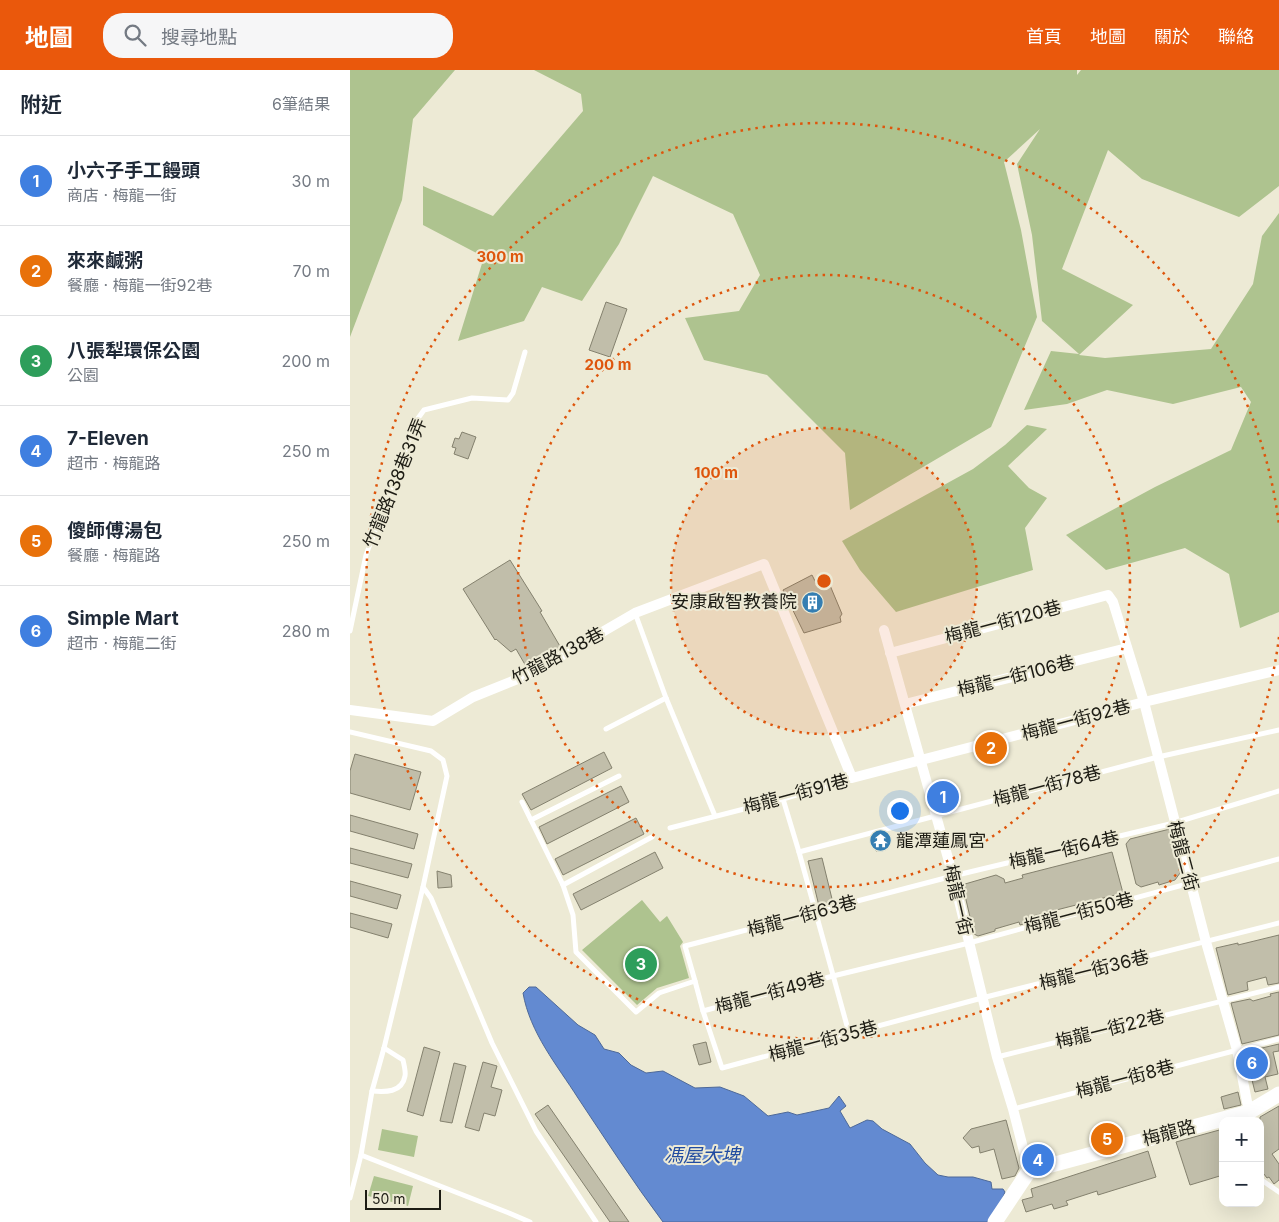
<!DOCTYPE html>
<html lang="zh-TW">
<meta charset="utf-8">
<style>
:root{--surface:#fff;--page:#f6f6f7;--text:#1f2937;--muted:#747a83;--line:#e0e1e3;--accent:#ea580c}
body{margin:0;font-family:Inter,"Noto Sans TC",sans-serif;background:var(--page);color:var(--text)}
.controls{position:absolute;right:15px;bottom:15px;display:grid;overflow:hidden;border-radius:10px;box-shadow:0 5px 20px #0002}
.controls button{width:45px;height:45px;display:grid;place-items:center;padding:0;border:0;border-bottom:1px solid var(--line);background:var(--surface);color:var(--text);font:25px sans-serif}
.scale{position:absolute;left:15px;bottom:12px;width:76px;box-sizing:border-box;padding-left:5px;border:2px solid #1d1c14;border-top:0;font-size:14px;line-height:18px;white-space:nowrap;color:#1d1c14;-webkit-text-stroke:4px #edead5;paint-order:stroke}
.you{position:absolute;left:549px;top:740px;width:18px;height:18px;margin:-12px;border:4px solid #fff;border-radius:50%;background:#1a73e8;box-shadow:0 0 0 8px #1a73e833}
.badge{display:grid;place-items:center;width:32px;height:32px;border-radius:50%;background:var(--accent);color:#fff;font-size:16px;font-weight:700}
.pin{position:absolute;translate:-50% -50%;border:2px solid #fff;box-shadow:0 1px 5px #0006}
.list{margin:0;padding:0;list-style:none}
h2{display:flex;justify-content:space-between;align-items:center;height:65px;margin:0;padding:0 20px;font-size:21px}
h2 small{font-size:16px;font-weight:400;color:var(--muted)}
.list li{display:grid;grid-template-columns:32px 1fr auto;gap:15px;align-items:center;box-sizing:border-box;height:90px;padding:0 20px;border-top:1px solid var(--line)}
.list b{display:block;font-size:19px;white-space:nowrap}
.list p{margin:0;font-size:16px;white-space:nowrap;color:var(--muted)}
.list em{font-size:16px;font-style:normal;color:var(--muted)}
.icon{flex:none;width:28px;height:28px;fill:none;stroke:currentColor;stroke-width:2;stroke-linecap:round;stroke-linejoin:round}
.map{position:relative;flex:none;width:929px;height:1152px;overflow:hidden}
header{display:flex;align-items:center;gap:30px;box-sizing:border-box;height:70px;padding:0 25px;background:var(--accent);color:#fff}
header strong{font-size:24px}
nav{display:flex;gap:28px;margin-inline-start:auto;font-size:18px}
.search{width:350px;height:45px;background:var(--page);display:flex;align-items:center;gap:12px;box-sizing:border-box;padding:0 18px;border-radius:20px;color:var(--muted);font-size:19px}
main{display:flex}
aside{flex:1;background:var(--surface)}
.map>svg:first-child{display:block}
</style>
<header>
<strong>地圖</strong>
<div class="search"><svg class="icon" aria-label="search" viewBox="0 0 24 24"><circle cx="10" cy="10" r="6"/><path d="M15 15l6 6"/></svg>搜尋地點</div>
<nav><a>首頁</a><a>地圖</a><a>關於</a><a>聯絡</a></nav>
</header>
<main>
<aside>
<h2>附近<small>6筆結果</small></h2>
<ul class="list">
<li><span class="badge" style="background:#3f7fe0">1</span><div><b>小六子手工饅頭</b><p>商店 · 梅龍一街</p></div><em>30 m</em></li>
<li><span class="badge" style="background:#e8710a">2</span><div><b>來來鹹粥</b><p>餐廳 · 梅龍一街92巷</p></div><em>70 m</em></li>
<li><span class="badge" style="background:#2e9e5b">3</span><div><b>八張犁環保公園</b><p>公園</p></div><em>200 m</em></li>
<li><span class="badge" style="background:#3f7fe0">4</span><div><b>7-Eleven</b><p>超市 · 梅龍路</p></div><em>250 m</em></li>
<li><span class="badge" style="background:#e8710a">5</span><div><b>傻師傅湯包</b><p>餐廳 · 梅龍路</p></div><em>250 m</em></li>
<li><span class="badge" style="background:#3f7fe0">6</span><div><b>Simple Mart</b><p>超市 · 梅龍二街</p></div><em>280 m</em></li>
</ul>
</aside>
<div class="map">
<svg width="929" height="1152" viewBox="0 0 929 1152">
<rect width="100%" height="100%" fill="#edead5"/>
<g fill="#aec38f">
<polygon points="0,0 105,0 63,49 52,130 0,267"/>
<polygon points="184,0 727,0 727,5 731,0 929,0 929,116 889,147 792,109 758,80 712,199 783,235 729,285 755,288 861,279 903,214 912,166 929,143 929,542 890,558 879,504 835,478 756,500 716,465 805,417 881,380 901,332 891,317 823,334 757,320 717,334 674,340 701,281 729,284 692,251 682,165 667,94 690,59 654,92 671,160 687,247 641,357 500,440 495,383 417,305 354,290 335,248 389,241 410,205 383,144 303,106 269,174 232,231 192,217 174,251 108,271 134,187 73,155 73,116 143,146 233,41 231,24"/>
<polygon points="677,355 697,359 658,396 679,418 697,428 675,458 683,500 546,542 510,500 492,471 623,399 655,375"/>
<polygon points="292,830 310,852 317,846 333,872 330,876 339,908 307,918 287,935 232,880"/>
<polygon points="32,1059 68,1066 64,1087 28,1080"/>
<polygon points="24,1106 63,1116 58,1136 18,1126"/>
</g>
<path fill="#638ad1" stroke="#4e6998" d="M179 917H186L228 955 245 965 254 979 269 983 281 995 296 1003 313 1001 345 1018 370 1017 394 1026 418 1046 438 1042 447 1045 479 1038 489 1026 496 1036 490 1041 500 1058 517 1050 523 1051 532 1059 560 1074 575 1093 588 1105 598 1107H623L641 1112 642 1119H653L655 1122 649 1137 637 1152H313C283 1112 256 1070 228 1028 207 995 180 963 173 923Z"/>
<g fill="#c1beaa" stroke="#84816e">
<polygon points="256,232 277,239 260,287 239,280"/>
<polygon points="112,362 126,367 118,389 104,384 106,378 102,377 105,368 109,369"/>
<polygon points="160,490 192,541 190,542 211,578 177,598 166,579 161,582 146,569 145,570 113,519"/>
<polygon points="462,505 467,515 479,513 492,544 490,547 491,552 454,563 433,520"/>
<polygon points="254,682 262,698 181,740 172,724"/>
<polygon points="5,684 71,702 60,740 0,723 0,701"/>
<polygon points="271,716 279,732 197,774 189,757"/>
<polygon points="0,745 68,764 64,779 0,761"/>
<polygon points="286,748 294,764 213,805 205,789"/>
<polygon points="820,759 830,803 825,810 809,815 808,812 791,817 786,814 776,774 780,769"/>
<polygon points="535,764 538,778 526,781 523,767"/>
<polygon points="0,778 62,794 58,808 0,793"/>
<polygon points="305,782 313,798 231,840 223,824"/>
<polygon points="762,782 773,823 679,847 681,852 670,855 669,852 645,859 645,861 628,866 624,864 613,817 615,814 646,805 654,809 655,813 673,808 672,805"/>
<polygon points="472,788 483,833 469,836 458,791"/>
<polygon points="87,801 101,805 102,817 88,818"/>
<polygon points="0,811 51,825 47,839 0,826"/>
<polygon points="0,843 42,854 38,868 0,857"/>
<polygon points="929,865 929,913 918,915 916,907 897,912 898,920 878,925 866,878 888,873 888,875"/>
<polygon points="929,922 929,965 892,974 881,933 900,929 903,931 921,926 920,924"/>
<polygon points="356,972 361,992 349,995 343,975"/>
<polygon points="929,974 929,981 923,982 928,1004 915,1007 918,1019 905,1022 895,982"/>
<polygon points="74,977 90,982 73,1046 57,1041"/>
<polygon points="133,992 147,996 141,1017 152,1020 145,1046 134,1043 129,1061 115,1057"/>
<polygon points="104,993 116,996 102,1053 90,1051"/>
<polygon points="888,1022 891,1035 874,1039 871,1027"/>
<polygon points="198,1035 279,1152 260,1152 185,1044"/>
<polygon points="929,1036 929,1079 922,1084 929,1094 929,1110 924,1114 919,1107 917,1108 910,1099 910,1047"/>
<polygon points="656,1050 669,1098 665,1106 652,1109 644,1079 630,1083 629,1076 622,1078 613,1068 621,1059"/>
<polygon points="873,1059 873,1105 840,1115 826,1072"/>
<polygon points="798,1081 806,1107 748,1125 747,1121 716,1131 718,1135 704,1139 702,1134 676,1142 672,1130 683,1127 681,1119"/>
</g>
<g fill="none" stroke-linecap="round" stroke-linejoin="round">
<g stroke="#fff" stroke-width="5">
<polyline points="285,543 316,628 365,746"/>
<polyline points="0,561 16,485 66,351 74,340 122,328 158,330 163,323 175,282"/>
<polyline points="256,659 316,628"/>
<polyline points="0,662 81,681 93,690 97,706 73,817 81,828 142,973 186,1061 246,1152"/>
<polyline points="433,729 449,782 499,963"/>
<polyline points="172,732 213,815 223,845 226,882 286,942 309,923 345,911 353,941 483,906 619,873 929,789"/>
<polyline points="181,750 269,706"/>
<polyline points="320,758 433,729 502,708"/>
<polyline points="449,782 808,687 929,660"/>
<polyline points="213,815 302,767"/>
<polyline points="345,911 335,876 603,806 824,753 929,721"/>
<polyline points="353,941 372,998 632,928 929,853"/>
<polyline points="647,987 929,917"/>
<path d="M22 1021C35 1022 52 1023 55 1006 56 1002 54 995 53 990L34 978"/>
<polyline points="663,1039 929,969"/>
<polyline points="11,1085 159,1143 180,1152"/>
<polyline points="910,1109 929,1122"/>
<polyline points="0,1128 11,1085 22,1021 34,978 73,817"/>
</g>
<g stroke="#fff" stroke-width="10">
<polyline points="534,560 603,806 647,987 663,1039 679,1101"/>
<polyline points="540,583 758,525 763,532 794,632 856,872 887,980 899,1042"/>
<polyline points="555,634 777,578"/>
<polyline points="0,640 83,651 123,627 180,604 285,543 414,494 502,708 794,632 929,600"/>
</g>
<polyline stroke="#fff" stroke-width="15" points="645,1152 679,1101 899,1042 929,1024"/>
</g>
<circle cx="474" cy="511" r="153" fill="#de560c" fill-opacity=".12"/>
<g fill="none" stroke="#de560c" stroke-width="2.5" stroke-dasharray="2.5 5">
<circle cx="474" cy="511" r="153"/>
<circle cx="474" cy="511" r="306"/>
<path d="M929 567A458 458 0 1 1 929 455"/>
</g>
<defs>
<symbol id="building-disc" viewBox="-11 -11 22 22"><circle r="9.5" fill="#357eb2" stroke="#edead5"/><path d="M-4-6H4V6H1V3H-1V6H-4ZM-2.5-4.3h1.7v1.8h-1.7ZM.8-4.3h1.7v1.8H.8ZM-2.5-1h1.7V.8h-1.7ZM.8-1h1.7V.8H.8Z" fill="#fff"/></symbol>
<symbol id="temple-disc" viewBox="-11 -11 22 22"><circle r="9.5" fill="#357eb2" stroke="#edead5"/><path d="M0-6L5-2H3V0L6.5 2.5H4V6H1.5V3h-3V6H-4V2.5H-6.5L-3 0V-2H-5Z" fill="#fff"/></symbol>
</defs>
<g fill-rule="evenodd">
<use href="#building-disc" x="450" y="520" width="25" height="25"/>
<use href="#temple-disc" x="518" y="758" width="25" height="25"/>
</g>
<g text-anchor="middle" stroke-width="4" stroke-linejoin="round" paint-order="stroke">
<g font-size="18" fill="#1d1c14" stroke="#edead5">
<text transform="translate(45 413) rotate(-68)" y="6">竹龍路138巷31弄</text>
<text transform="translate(653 552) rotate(-15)" y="6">梅龍一街120巷</text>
<text transform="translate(208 586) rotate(-28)" y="6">竹龍路138巷</text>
<text transform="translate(666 606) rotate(-14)" y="6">梅龍一街106巷</text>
<text transform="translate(726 650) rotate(-15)" y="6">梅龍一街92巷</text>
<text transform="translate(697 716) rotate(-15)" y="6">梅龍一街78巷</text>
<text transform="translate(446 724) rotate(-15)" y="6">梅龍一街91巷</text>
<text transform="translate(714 780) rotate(-13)" y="6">梅龍一街64巷</text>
<text transform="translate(833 786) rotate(75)" y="6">梅龍二街</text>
<text transform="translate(608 830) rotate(77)" y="6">梅龍一街</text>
<text transform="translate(729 843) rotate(-15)" y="6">梅龍一街50巷</text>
<text transform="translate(452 846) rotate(-15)" y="6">梅龍一街63巷</text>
<text transform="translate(744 900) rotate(-14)" y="6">梅龍一街36巷</text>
<text transform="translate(420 923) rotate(-15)" y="6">梅龍一街49巷</text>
<text transform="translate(760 959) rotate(-14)" y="6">梅龍一街22巷</text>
<text transform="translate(473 971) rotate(-15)" y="6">梅龍一街35巷</text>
<text transform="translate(775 1009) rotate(-15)" y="6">梅龍一街8巷</text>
<text transform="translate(819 1063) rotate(-15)" y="6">梅龍路</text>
</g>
<g font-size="18" fill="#1d1c14" stroke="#edead5" text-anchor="end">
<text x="447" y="538">安康啟智教養院</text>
<text x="546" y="777" text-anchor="start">龍潭蓮鳳宮</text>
</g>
<g font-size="19" font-style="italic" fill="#214ca1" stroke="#edead5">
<text x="352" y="1092">馮屋大埤</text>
</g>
</g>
<circle cx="474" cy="511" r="8" fill="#de560c" stroke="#edead5" stroke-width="2.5"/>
<g font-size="15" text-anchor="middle" font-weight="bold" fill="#de560c" stroke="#edead5" stroke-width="4" stroke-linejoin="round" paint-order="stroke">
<text x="150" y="192">300 m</text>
<text x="258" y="300">200 m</text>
<text x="366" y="408">100 m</text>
</g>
</svg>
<div class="controls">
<button>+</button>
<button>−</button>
</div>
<div class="scale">50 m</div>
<div class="you"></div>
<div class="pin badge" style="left:593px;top:727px;background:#3f7fe0">1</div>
<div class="pin badge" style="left:641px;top:678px;background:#e8710a">2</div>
<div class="pin badge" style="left:291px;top:894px;background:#2e9e5b">3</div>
<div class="pin badge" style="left:688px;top:1090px;background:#3f7fe0">4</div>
<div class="pin badge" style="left:757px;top:1069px;background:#e8710a">5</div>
<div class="pin badge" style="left:902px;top:993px;background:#3f7fe0">6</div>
</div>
</main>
